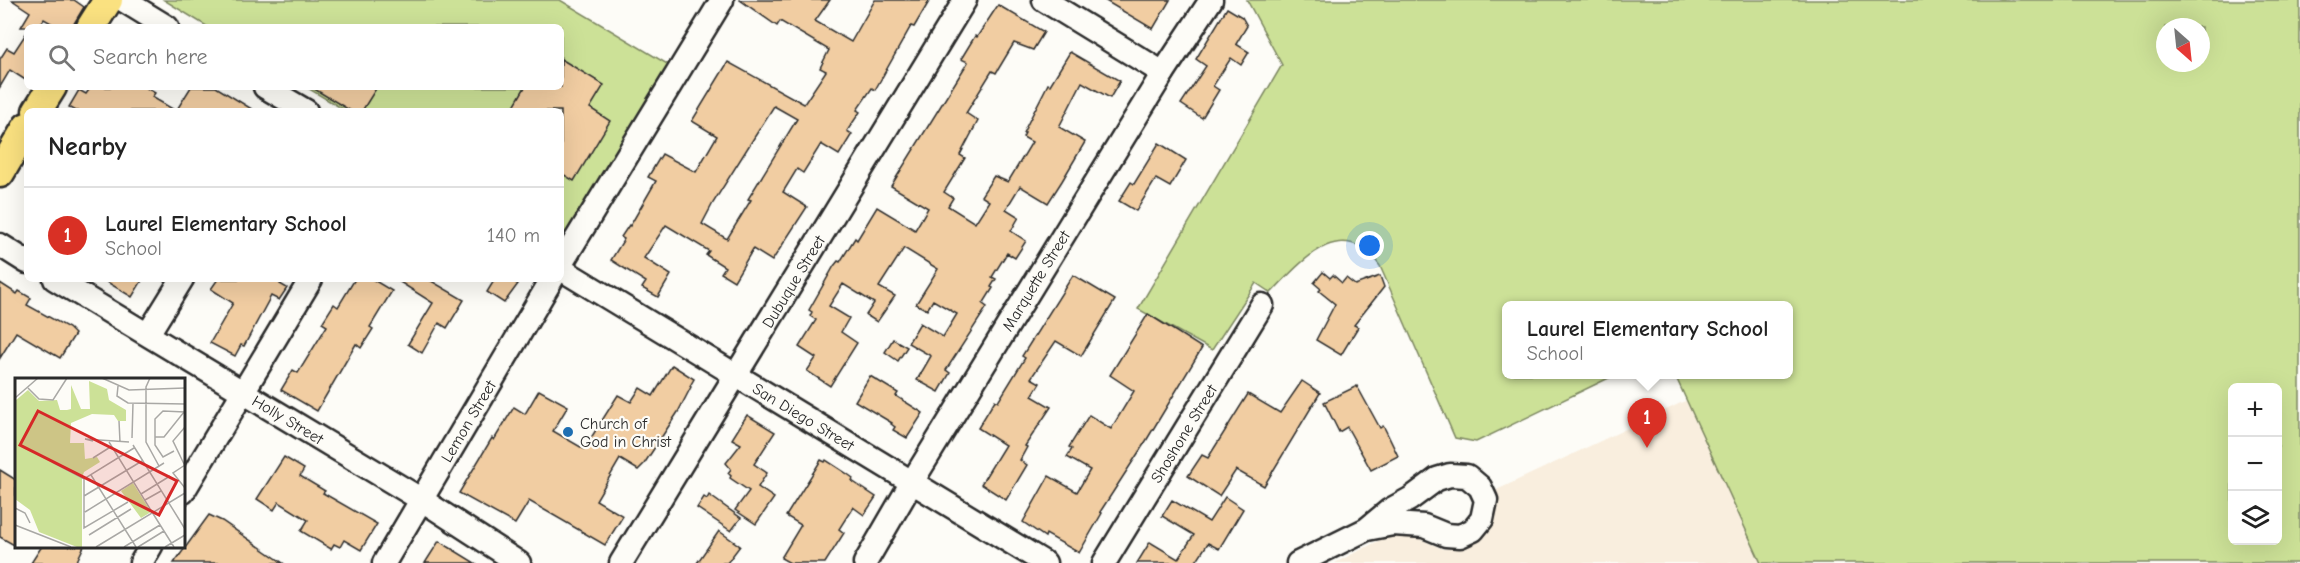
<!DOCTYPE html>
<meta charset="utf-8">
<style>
:root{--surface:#fff;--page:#f6f6f6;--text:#222;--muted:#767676;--line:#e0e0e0;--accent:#d93025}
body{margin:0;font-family:"Comic Neue",sans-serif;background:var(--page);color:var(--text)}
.controls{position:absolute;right:18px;bottom:18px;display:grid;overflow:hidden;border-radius:9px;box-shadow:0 6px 24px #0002}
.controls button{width:54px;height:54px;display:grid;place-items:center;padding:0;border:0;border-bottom:2px solid var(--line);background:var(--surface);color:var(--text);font:30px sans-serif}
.compass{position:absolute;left:2156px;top:18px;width:54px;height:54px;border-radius:50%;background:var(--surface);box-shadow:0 6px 24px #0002;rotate:153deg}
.you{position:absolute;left:1370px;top:246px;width:21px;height:21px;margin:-15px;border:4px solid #fff;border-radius:50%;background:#1a73e8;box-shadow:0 0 0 9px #1a73e833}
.badge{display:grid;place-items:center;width:39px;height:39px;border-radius:50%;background:var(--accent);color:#fff;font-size:20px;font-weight:700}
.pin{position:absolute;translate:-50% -50px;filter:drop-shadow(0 2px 3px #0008)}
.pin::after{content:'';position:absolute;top:32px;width:21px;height:18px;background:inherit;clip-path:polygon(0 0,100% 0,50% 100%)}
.popup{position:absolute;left:1502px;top:301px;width:291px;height:78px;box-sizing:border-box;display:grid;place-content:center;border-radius:9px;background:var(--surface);filter:drop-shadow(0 2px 4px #0005);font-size:20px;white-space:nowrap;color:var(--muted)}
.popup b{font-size:22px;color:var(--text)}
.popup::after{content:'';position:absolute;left:50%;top:100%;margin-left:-12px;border:12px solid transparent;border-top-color:var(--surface)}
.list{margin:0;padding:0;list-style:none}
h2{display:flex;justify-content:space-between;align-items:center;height:78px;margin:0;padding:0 24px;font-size:26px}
h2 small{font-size:20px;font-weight:400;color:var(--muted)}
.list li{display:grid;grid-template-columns:39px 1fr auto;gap:18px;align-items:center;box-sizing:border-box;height:96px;padding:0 24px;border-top:2px solid var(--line)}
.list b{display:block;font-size:22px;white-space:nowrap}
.list p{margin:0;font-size:20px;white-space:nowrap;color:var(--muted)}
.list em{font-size:20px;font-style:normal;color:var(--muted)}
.icon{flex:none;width:33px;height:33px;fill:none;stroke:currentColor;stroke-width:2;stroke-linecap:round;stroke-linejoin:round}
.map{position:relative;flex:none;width:2300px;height:563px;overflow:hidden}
.search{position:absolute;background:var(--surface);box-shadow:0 6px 24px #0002;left:24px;top:24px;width:540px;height:66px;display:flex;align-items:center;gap:15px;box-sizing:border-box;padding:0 21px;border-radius:9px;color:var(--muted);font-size:22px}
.panel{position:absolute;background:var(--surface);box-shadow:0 6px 24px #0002;left:24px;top:108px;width:540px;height:174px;border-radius:9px}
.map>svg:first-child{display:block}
</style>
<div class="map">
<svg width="2300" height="563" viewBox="0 0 2300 563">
<rect width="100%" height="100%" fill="#fdfcf7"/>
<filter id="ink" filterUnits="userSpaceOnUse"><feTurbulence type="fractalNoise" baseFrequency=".0167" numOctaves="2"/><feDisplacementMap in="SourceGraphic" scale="12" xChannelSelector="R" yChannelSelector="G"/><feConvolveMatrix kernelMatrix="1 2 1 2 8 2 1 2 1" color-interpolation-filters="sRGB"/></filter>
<g filter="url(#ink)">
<polygon fill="#f9eede" points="1687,400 1761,563 1335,563 1394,533 1404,532 1443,549 1457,548 1474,540 1484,496"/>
<g fill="#cce197" stroke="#7c8661" stroke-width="1.5" fill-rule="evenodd">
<polygon points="164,0 560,0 669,65 561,242 561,111 346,111 306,87 561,87 561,27 208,27"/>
<path d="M1247 0H2300V563H1761L1675 375 1788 374V306H1506V374L1615 375 1476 442 1455 438 1380 266C1342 212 1301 262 1271 293L1256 283 1212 350 1138 309 1282 65ZM2165 27H2201V63H2165ZM2232 388H2278V540H2232Z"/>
</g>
<g fill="#f1cda2" stroke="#2b2b2b" stroke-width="1.5" fill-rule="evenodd">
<polygon points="12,0 74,0 84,7 72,27 58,27 44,19 39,27 21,27 30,12"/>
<path d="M740 0H830L815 21 851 42 875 0H930L914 27 911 26 875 90 872 88 857 110 860 112 847 131 852 134 839 155 821 144 803 173 797 169 783 192 807 207 772 261 753 249 734 281 721 273 725 267 706 255 709 251 666 225 644 258 671 275 658 297 642 288 646 282 611 260 624 239 621 237 629 225 630 226 656 181 648 177 662 154 696 172 717 136 692 121 728 62 804 104 826 71 820 68 829 50 780 21 777 26ZM774 106 797 119 748 199 751 200 727 239 702 224 713 203Z"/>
<polygon points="1104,0 1170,0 1153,29"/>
<polygon points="998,5 1044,32 1033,50 1014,43 996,73 992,71 966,113 978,121 960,155 965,158 944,192 953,198 948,206 975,223 989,201 981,196 994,176 1008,182 1032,142 1023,137 1025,133 1023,133 1048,84 1050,85 1070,52 1120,81 1110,98 1082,82 1059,127 1085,142 1062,181 1048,203 1020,186 1006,209 1019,217 1011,231 1026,241 1015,258 1007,253 992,277 996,279 991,287 993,288 983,304 987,307 946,370 950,373 939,392 917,380 931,356 908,343 920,323 943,337 957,314 933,300 927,310 916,304 938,269 904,248 879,287 895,296 877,322 866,315 874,303 843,284 829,306 849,318 841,332 857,343 830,386 807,371 816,358 799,347 816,320 810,316 812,312 809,310 834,266 838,261 840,262 855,238 857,240 877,207 915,230 928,208 891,186 968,62 961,59 975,36 977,37"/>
<polygon points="1227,8 1242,17 1247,26 1236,44 1249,52 1241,65 1231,58 1213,86 1219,90 1202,118 1181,104 1206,66 1196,59"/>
<polygon points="27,32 27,81 10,70 0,87 0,59 7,48 14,52"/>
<polygon points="561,59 604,85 590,108 610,121 574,181 561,173 561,111 511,111 525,87 561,87"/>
<polygon points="91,87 145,87 155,93 152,97 176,111 76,111 69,107 79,90 86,94"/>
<polygon points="191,87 216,87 255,111 176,111"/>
<polygon points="311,87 377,87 362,111 351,111"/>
<polygon points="1159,143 1186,160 1170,187 1156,179 1136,211 1119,201 1131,182 1134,184"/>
<polygon points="1323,272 1330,278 1333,275 1342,283 1346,278 1355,285 1380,276 1384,287 1354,325 1358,327 1341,355 1316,340 1335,304 1319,291 1321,289 1314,283"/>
<polygon points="1073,275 1115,300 1081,356 1056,341 1031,378 1040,383 1032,396 1051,407 1025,446 1027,447 1020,460 1027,465 1006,500 981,484 1005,445 978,428 995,400 998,402 1025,358 1022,356"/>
<polygon points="102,279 143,279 132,297"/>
<polygon points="218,279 283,279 280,284 287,288 279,300 271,296 244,346 241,345 235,356 210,343 233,303 211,289"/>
<polygon points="355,279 372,279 392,291 370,327 373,329 361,348 356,344 317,411 281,390 293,370 298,373 327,326 322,323 334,304 338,307"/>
<polygon points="395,279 428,279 464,300 447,328 439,323 422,353 408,344 433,303"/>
<polygon points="495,279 509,279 518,284 504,303 487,292"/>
<polygon points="0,283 17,294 19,291 31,298 27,305 69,328 75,334 60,358 16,332 0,358"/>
<polygon points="1148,314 1202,348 1146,441 1100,512 1102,513 1079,553 1046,534 1045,537 1023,522 1049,476 1077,492 1090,470 1067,457 1072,449 1069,447 1089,415 1111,429 1134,391 1110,375"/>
<polygon points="893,339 907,347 898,361 885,352"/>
<polygon points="672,365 694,379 690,386 691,387 678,412 644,464 638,470 620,459 596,500 623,516 605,545 529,501 515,524 459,493 492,438 494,440 514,407 525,414 539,390 568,406 553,431 584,449 618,395 631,402 640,388 653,396"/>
<polygon points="870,376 898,393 896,396 923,413 907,438 893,430 895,427 891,424 892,423 855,401"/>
<polygon points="1302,381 1320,393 1264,486 1236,470 1219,496 1188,476 1202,455 1208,458 1248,394 1280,413"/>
<polygon points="1357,386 1380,428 1383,426 1385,429 1398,456 1371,470 1347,427 1339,432 1324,402"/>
<polygon points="747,415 775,432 754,464 767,473 758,487 774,498 756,524 735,510 749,491 730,478 731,476 728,473 731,469 726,463 741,444 732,439"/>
<polygon points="284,457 304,469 300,476 325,491 323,493 377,524 361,550 344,540 340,547 334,544 331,549 301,531 308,520 279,502 274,510 257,499"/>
<polygon points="821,460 825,462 826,460 846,473 853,478 852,481 876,497 864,515 853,507 839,529 844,533 825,563 790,563 781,558 801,525 786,516"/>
<polygon points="0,470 16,480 16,546 0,537"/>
<polygon points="709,495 741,518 731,531 697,508 704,497 707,499"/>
<polygon points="1225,497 1243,509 1219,549 1208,543 1195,563 1137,563 1150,542 1178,559 1194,535 1162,516 1172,500 1209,522"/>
<polygon points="209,515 222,521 283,563 174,563"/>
<polygon points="719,531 740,546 727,563 697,563"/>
<polygon points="439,541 475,563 425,563"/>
<polygon points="42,546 84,546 76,563 31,563"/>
</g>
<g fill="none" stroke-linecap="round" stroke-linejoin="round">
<defs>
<g id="minor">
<polyline points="123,0 167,27"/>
<polyline points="1044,0 1163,73"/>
<polyline points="265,87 306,111"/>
<polyline points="0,245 27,262"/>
<polyline points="561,264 722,0"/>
<path id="s1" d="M561 269 1045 563"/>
<path id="s2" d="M55 279 422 500 519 563"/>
<polyline points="148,334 182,279"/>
<polyline points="183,492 311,279"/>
<polyline points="141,563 151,546"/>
<path id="s3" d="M384 563 552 279"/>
<path id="s4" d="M621 563 965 0"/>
<path id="s5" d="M865 563 912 482 1163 73 1211 0"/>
<path id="s6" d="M1104 563 1262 305"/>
<polyline points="1298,563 1367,529 1390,510 1410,499 1437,479 1450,475 1467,476 1480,487 1486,500 1482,519 1473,530 1460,536 1446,535 1424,526 1393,524 1367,529"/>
</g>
<g id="major">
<polyline points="91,27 108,0"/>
<polyline points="37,111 52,87"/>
<polyline points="0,173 27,127"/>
</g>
</defs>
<use href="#minor" stroke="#2b2b2b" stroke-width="27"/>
<use href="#major" stroke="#2b2b2b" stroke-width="33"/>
<use href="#minor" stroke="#fdfcf7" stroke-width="22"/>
<use href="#major" stroke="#fae180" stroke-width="28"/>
</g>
</g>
<circle fill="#1f6fb2" stroke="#fdfcf7" stroke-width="2" cx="568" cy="432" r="6"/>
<g text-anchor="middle" stroke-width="4.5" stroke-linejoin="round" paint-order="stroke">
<g font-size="16" fill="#2b2b2b" stroke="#fdfcf7">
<text dy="6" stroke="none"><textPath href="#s5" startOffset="330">Marquette Street</textPath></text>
<text dy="6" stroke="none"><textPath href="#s4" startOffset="330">Dubuque Street</textPath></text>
<text dy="6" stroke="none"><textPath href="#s1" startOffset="284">San Diego Street</textPath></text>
<text dy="6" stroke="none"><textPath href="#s2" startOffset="272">Holly Street</textPath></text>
<text dy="6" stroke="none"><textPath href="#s3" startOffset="165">Lemon Street</textPath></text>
<text dy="6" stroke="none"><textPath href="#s6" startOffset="152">Shoshone Street</textPath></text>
</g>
<g font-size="16" fill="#2b2b2b" stroke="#fdfcf7" text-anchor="start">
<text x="580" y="429">Church of<tspan x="580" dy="18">God in Christ</tspan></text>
</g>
</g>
<g transform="translate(15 378)">
<rect width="170" height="170" fill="#fdfcf7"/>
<path d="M74 3 92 11 94 22 111 32V43H103L99 37 77 36 56 45 55 65H69L70 81 82 79 85 84 69 94 67 100V169H62L24 154 15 132 0 121V23L13 12 24 23 42 22 45 32H52L56 31V7L66 31H75ZM118 105 136 134 126 140 106 113Z" fill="#cce197"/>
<path fill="none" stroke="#a9a8a5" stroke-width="1.5" d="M87 0 114 12 170 10M135 0 131 9V64L144 88M103 8 102 18 113 25 170 26M13 10 24 21 38 22 52 0M0 20 23 0M104 43 105 64M170 49 158 63 170 88M140 59H149L169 34M117 60 118 25M78 63 70 61 114 64M94 64 137 134M118 67 170 151M159 73 148 79 140 67V41L148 33 170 34M78 80 97 68M37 84 69 101 119 70M170 87 158 95 170 110M76 97 121 169M69 101V150L113 124M126 116 155 98M69 118 127 83M130 122 146 113M0 130 10 135 15 145M70 134 149 85M137 134 159 169M0 147 56 169M74 157 116 131M81 169 170 115M109 169 145 147M123 169 149 153M150 169 170 157"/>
<path fill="#d62828" fill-opacity="0.15" stroke="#d62828" stroke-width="3" d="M23 33 162 103 144 137 5 67Z"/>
<rect width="170" height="170" fill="none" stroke="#2b2b2b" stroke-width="3"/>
</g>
</svg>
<div class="controls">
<button>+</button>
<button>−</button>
<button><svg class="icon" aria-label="layers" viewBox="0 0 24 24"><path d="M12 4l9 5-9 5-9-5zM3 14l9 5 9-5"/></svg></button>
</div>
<svg class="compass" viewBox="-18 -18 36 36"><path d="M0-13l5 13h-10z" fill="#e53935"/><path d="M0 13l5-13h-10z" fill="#767676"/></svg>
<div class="you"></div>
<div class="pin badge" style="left:1647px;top:448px">1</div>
<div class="popup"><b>Laurel Elementary School</b>School</div>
<div class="search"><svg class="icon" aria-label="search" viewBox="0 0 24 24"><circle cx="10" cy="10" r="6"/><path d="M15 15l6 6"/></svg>Search here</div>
<section class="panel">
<h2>Nearby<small></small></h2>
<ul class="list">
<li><span class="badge">1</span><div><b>Laurel Elementary School</b><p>School</p></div><em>140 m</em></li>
</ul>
</section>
</div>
